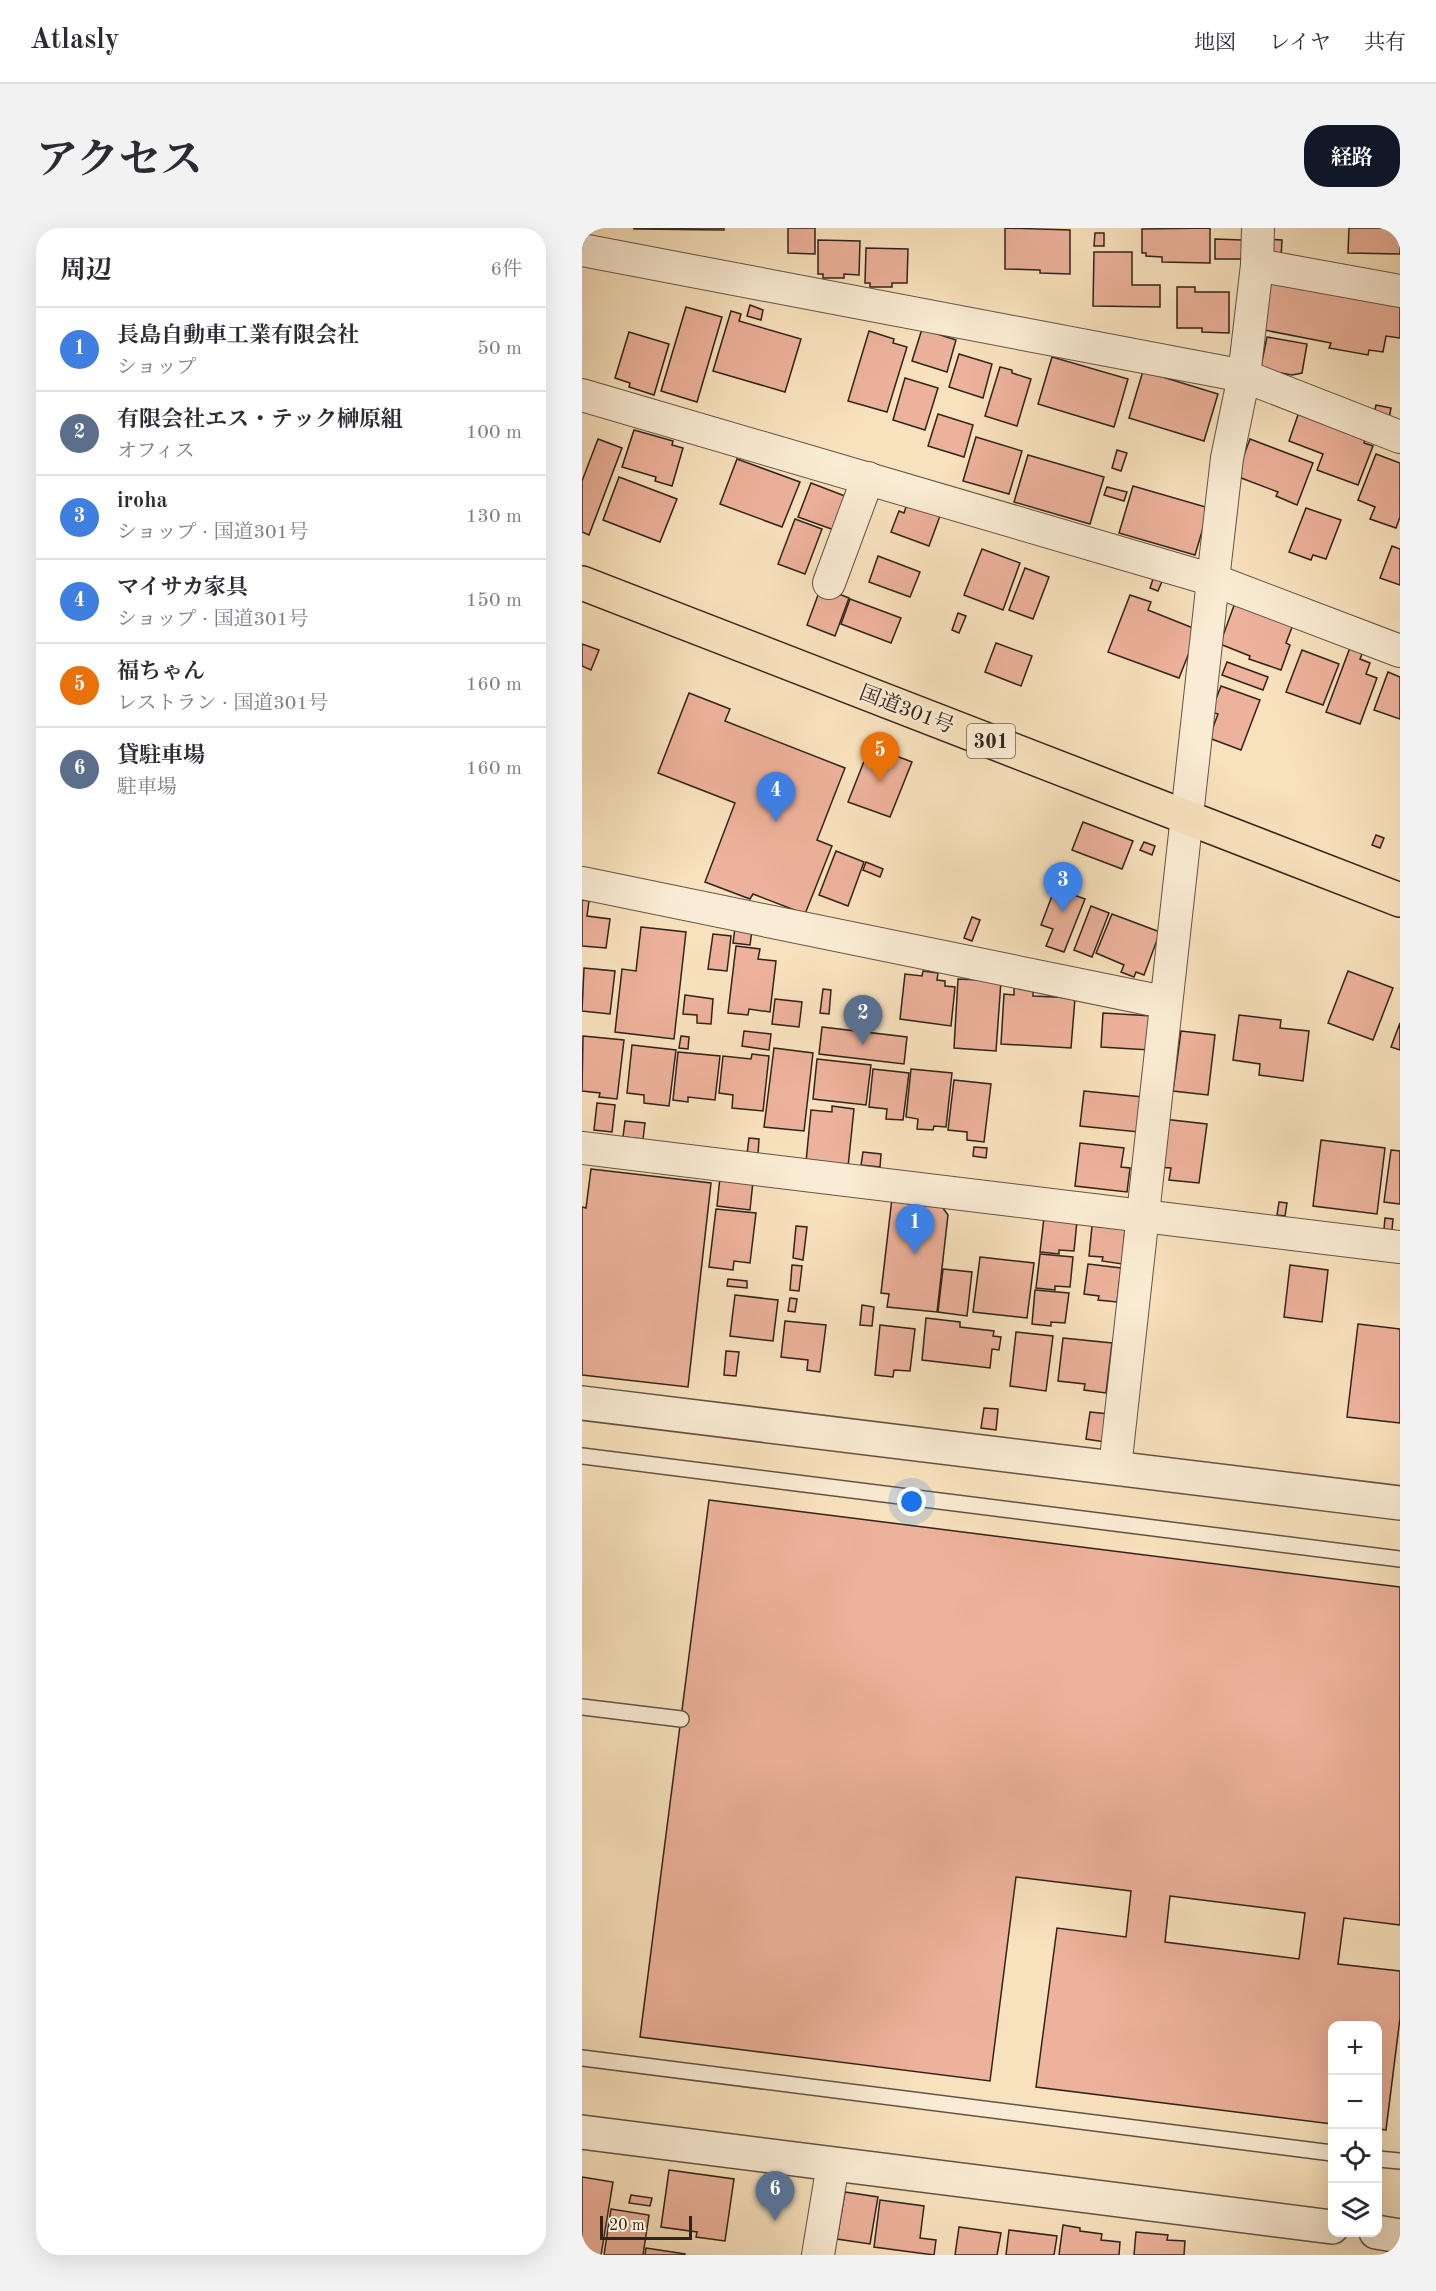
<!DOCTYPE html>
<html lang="ja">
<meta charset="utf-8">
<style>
:root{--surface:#fff;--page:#f2f2f3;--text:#2b2b33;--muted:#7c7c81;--line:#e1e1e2;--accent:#111827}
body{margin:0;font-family:"Old Standard TT","Noto Serif JP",serif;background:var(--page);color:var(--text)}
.controls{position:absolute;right:18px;bottom:18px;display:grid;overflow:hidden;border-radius:12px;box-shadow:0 6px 24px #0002}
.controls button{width:54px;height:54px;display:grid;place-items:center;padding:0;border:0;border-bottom:2px solid var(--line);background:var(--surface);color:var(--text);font:30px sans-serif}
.scale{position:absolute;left:18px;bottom:15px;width:92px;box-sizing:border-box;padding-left:6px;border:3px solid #30231d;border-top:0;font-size:16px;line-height:21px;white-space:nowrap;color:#30231d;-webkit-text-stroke:4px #faecd4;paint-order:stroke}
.you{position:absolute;left:330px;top:1274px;width:21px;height:21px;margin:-15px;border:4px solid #fff;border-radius:50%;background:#1a73e8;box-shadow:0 0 0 9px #1a73e833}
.badge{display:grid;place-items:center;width:39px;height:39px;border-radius:50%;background:var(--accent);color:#fff;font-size:20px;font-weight:700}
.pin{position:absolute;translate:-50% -50px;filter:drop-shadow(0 2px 3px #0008)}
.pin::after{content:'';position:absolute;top:32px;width:21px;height:18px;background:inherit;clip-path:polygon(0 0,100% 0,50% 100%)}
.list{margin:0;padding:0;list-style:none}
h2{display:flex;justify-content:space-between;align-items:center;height:78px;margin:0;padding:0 24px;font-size:26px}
h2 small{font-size:20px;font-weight:400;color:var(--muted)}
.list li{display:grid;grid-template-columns:39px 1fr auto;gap:18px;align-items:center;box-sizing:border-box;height:84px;padding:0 24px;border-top:2px solid var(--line)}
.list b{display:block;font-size:22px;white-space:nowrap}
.list p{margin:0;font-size:20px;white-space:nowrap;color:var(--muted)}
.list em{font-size:20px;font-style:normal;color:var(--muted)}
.icon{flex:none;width:33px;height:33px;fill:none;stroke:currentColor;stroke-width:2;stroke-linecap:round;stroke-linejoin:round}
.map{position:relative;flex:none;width:818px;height:2027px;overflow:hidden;border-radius:24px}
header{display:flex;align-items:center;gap:36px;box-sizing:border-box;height:84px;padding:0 30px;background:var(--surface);border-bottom:2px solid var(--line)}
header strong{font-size:28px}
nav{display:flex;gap:33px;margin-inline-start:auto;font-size:21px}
.intro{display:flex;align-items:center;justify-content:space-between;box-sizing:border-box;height:144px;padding:0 36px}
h1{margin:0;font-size:42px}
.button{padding:15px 27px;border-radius:24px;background:var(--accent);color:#fff;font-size:21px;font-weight:700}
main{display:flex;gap:36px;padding:0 36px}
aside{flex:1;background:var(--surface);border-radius:24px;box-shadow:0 6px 24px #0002}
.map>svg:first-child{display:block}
</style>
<header>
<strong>Atlasly</strong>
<nav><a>地図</a><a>レイヤ</a><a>共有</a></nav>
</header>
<div class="intro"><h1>アクセス</h1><a class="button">経路</a></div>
<main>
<aside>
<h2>周辺<small>6件</small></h2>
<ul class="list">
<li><span class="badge" style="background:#3f7fe0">1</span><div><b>長島自動車工業有限会社</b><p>ショップ</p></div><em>50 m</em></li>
<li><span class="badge" style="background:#5c6f8a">2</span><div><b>有限会社エス・テック榊原組</b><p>オフィス</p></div><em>100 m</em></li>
<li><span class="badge" style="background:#3f7fe0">3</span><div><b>iroha</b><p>ショップ · 国道301号</p></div><em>130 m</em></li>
<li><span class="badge" style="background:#3f7fe0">4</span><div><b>マイサカ家具</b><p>ショップ · 国道301号</p></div><em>150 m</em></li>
<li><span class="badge" style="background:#e8710a">5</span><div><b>福ちゃん</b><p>レストラン · 国道301号</p></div><em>160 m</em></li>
<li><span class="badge" style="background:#5c6f8a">6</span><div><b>貸駐車場</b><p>駐車場</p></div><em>160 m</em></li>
</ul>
</aside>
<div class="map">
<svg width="818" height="2027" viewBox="0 0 818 2027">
<rect width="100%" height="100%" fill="#f8e2bd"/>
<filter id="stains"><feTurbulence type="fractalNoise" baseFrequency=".00333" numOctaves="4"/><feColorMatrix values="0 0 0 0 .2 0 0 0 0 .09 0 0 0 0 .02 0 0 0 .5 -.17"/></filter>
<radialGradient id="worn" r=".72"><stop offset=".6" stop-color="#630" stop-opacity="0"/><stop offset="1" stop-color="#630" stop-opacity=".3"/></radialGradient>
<g fill="#edb29b" stroke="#30231d" stroke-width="1.5" fill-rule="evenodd">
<polygon points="52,0 142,0 142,2 52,1"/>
<polygon points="206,0 233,0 233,26 206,25"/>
<polygon points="423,0 488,2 488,46 458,45 458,42 423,41"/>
<polygon points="628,0 628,35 580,34 580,29 564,28 564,25 560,25 560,1"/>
<polygon points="767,0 818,0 818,26 766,25"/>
<polygon points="513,5 522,5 522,18 512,18"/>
<polygon points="633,11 660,12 660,31 633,31"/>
<polygon points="686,11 700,12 699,30 685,22"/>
<polygon points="236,12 278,13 277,47 262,46 262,50 241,50 241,46 236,46"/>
<polygon points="284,20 326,21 325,55 310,55 310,59 288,59 288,55 283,55"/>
<polygon points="512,24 550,24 550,57 578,57 578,79 511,78"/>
<polygon points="686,49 818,73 818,110 804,108 801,124 787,122 786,127 747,120 749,115 677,101"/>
<polygon points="595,59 613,59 613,64 647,64 647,105 620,104 620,100 595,100"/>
<polygon points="168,77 181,82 179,92 165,88"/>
<polygon points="104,79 140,89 115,174 79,163"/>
<polygon points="149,83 159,86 157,93 219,111 203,164 131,143"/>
<polygon points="340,101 374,112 365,144 330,133"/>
<polygon points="287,103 312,111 311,115 325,119 305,184 266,173"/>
<polygon points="47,104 87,116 72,167 47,159 48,155 33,150"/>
<polygon points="685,109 725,116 720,145 710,147 688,143 679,138"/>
<polygon points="377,126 410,136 401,170 367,159"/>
<polygon points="470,129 546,151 532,199 456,176"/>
<polygon points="418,139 430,142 430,145 449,151 435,198 403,188"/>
<polygon points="561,143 636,166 622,213 547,190"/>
<polygon points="323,150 356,160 343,202 311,192"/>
<polygon points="794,177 809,180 807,190 792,187"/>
<polygon points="717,184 784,209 782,215 791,218 776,257 735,242 741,226 707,213"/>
<polygon points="356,186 391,197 382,229 346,218"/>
<polygon points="52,202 91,213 90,217 101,220 90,258 73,253 74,249 40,239"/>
<polygon points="394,209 440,223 427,266 381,253"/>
<polygon points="16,211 40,220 7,307 0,304 0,253"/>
<polygon points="668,211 731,235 715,277 694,268 696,264 654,248"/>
<polygon points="535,222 545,225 539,243 530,240"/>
<polygon points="794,226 818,235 818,289 814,300 788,291 793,279 776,272"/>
<polygon points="446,227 522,249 508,296 432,274"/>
<polygon points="155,231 218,254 200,299 138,276"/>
<polygon points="37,249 95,271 78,314 21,292"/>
<polygon points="229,255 268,270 255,303 216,289"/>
<polygon points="551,258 627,280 613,327 537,305"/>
<polygon points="525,259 545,264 542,273 522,267"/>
<polygon points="325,276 358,288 347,318 309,304 317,283 322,285"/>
<polygon points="724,280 759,292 744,331 731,327 729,332 707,324"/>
<polygon points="213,291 240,301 223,346 196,336"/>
<polygon points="810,318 818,321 818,357 798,350"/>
<polygon points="400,321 438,335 421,382 382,367"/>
<polygon points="296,328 338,344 328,369 287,354"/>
<polygon points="443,340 467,349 451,391 427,382"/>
<polygon points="572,348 581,351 576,363 568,360"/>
<polygon points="239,359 267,370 253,408 225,397"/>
<polygon points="548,367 569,374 566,382 616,402 597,450 526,424"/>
<polygon points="268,371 319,390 309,415 259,396"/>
<polygon points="654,372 712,394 704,415 708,417 699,442 667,431 668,428 638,416"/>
<polygon points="376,385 384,388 377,405 370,402"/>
<polygon points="414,415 450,428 439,458 403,444"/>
<polygon points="0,416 17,422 9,442 0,438"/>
<polygon points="769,417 782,421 778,431 788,435 784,446 795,450 778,496 744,484"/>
<polygon points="720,422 757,436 741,477 704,464"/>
<polygon points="645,434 686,449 681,462 640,447"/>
<polygon points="806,444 818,449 818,491 792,482"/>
<polygon points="639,458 678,472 659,522 627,510 636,486 629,484"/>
<polygon points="107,465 148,481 143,493 263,540 235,612 250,618 223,686 171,666 168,671 123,654 153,575 76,545"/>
<polygon points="288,518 330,534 308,589 266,574"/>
<polygon points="501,594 551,613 540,641 490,622"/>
<polygon points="794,607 802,610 798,620 790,617"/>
<polygon points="562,614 573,618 570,627 558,622"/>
<polygon points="254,623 282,634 266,678 237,667"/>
<polygon points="284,634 301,641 298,649 281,642"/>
<polygon points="473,660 503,671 482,724 464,718 471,701 459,697"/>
<polygon points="0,672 7,673 5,688 28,691 24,720 0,718"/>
<polygon points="509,678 527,685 510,729 492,722"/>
<polygon points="530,686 578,704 562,747 554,744 552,749 539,744 542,737 514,725"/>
<polygon points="390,689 398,692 390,713 382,710"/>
<polygon points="59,699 104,704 92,811 33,804 40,741 54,743"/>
<polygon points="153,700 170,702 168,717 151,715"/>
<polygon points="131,706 149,708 145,743 126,741"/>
<polygon points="154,718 178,721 176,731 194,733 188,784 167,781 166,787 146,785"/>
<polygon points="2,740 33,743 28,786 0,783"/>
<polygon points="341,743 356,745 355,752 363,753 363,758 373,759 369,798 318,791 323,746 340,748"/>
<polygon points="766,743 811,760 791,812 746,795"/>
<polygon points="376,751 419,753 414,823 372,820"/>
<polygon points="432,758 451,759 451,768 493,770 489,820 419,816 422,766 432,767"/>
<polygon points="241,761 249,762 247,786 238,785"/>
<polygon points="103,767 131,771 129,796 115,795 115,787 101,786"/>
<polygon points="193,771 220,774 217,799 190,796"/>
<polygon points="521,785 570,788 568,822 519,819"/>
<polygon points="657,787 699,792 698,800 727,803 721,853 677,847 678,836 651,832"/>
<polygon points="818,795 818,822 809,819"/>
<polygon points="240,799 325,809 322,836 237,826"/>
<polygon points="162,803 189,806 187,822 160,818"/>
<polygon points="599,803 633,807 626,867 591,863"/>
<polygon points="1,808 42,812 35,871 17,869 18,865 0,863"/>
<polygon points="99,808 107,809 106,821 97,820"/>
<polygon points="50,817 94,822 87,878 62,875 62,867 45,865"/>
<polygon points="192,820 231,825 222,903 182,899"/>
<polygon points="96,824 138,828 133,872 106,869 106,874 91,872"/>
<polygon points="170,826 187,828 181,883 150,880 151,867 137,865 141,828 169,831"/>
<polygon points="235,831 289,837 284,877 231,871"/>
<polygon points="291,841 327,845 321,892 304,891 305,881 287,879"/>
<polygon points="329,841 370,845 364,899 352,898 351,902 335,901 336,891 324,889"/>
<polygon points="372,852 409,856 402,914 385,912 385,904 366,902"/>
<polygon points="502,863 561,869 557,904 498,898"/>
<polygon points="15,875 33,877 30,904 12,902"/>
<polygon points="250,878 272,881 266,939 224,934 229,882 250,884"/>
<polygon points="581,891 625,896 617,955 587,952 589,940 575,939"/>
<polygon points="43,893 63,895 61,911 41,909"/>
<polygon points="167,910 177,911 176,927 165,926"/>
<polygon points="739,912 803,920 795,986 731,978"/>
<polygon points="498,915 542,920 539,939 548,940 545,964 493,958"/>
<polygon points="392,919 405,920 404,930 391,928"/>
<polygon points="809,922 818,923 818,976 802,974"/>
<polygon points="281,924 299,926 298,939 279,937"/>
<polygon points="9,941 129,955 106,1159 0,1147 0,979 4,980"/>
<polygon points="138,949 171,953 168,982 135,978"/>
<polygon points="310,970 358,976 366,987 355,1084 305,1079 307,1066 299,1065"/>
<polygon points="697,974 705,975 703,988 695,987"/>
<polygon points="134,981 174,985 168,1035 152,1033 151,1042 127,1039"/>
<polygon points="462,989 495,993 492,1023 477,1022 477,1026 458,1024"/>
<polygon points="803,990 811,991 810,1002 802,1001"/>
<polygon points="214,998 225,999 221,1032 211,1030"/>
<polygon points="510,998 543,1001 540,1036 520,1033 521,1029 507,1028"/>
<polygon points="458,1026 491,1029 488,1059 473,1058 473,1062 454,1060"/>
<polygon points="398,1029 452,1035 445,1090 391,1084"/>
<polygon points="506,1036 539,1040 535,1074 516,1072 517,1068 502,1066"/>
<polygon points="210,1037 220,1038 217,1063 208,1062"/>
<polygon points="708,1037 746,1042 740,1094 702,1089"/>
<polygon points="361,1041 390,1044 385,1088 356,1084"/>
<polygon points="146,1051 165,1053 165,1060 145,1058"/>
<polygon points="453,1062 487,1065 483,1095 469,1094 469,1098 450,1096"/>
<polygon points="153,1067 196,1072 191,1113 148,1108"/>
<polygon points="208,1070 215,1071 213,1084 206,1083"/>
<polygon points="280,1077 292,1079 290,1098 278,1097"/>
<polygon points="344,1090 378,1094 378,1099 412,1103 411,1108 419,1109 417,1122 410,1121 408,1140 340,1132"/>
<polygon points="203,1093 244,1097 238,1144 225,1142 226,1132 199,1129"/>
<polygon points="776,1096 818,1101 818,1195 765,1189"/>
<polygon points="298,1097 333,1101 328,1143 312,1142 311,1149 293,1147"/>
<polygon points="434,1104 471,1108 464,1163 428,1158"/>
<polygon points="481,1110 530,1115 524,1165 502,1162 503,1156 476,1153"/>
<polygon points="144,1123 157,1124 154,1148 142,1147"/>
<polygon points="402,1180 416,1181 414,1202 399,1200"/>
<polygon points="508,1184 527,1186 523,1214 504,1211"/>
<path d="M127 1272 818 1359V1697L762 1690 756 1736 818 1743V1790L804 1902 796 1901V1798H750V1896L454 1859 475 1700 544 1709 549 1663 434 1649 408 1853 58 1809ZM588 1668 723 1685 717 1731 583 1714Z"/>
<polygon points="87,1942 152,1951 143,2013 114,2009 115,2004 79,1999"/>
<polygon points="0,1949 31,1954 19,2027 0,2027"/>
<polygon points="263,1964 296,1969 288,2016 255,2011"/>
<polygon points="49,1967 70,1970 68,1978 47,1975"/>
<polygon points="298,1972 342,1978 338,2010 354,2012 352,2027 292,2019"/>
<polygon points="29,1981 67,1987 61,2027 22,2027"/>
<polygon points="481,1997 498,2000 498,2003 520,2006 519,2012 538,2014 537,2027 477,2027"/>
<polygon points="377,1999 419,2005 415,2027 373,2027"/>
<polygon points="427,2002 475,2008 472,2027 424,2027"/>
<polygon points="554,2004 586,2007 585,2012 603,2013 602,2027 552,2027"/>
<polygon points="64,2020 103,2026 103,2027 63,2027"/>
</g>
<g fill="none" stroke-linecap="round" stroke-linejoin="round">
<defs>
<g id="service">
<polyline points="0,1228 818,1331"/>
<polyline points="0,1479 99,1491"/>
<polyline points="0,1830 750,1925"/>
<polyline points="796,1931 818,1933"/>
</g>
<g id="minor">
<polyline points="0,22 662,148 818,209"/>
<polyline points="675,37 818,63"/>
<polyline points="0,167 631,352 818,423"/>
<polyline points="247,355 286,250"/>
<polyline points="0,655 567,771 583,772"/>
<polyline points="0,920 818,1019"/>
<polyline points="533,1240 631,352 645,230 662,148 675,37 676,0"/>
<polyline points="236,2027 251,1936"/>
</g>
<g id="tertiary">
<polyline points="0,1175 818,1275"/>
<polyline points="0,1904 750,1999"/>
<polyline points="794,2004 818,2008"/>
</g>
<polyline id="trunk" points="0,355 818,672"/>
</defs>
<use href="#service" stroke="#625345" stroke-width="18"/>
<use href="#minor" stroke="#625345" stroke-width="34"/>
<use href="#tertiary" stroke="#625345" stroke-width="36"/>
<use href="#trunk" stroke="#30231d" stroke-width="36"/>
<use href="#service" stroke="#faecd4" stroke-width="15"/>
<use href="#minor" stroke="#faecd4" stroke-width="32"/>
<use href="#tertiary" stroke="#faecd4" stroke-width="33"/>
<use href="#trunk" stroke="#f8e2bd" stroke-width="33"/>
</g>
<g text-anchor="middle" stroke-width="5" stroke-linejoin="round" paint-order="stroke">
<rect fill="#faecd4" stroke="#6d5f54" stroke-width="1.5" x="385" y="496" width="48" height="34" rx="4.5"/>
<g font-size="20" font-weight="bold" fill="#30231d">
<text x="409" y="520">301</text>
</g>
<g font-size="21" fill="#30231d" stroke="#faecd4">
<text transform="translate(325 481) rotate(21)" y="7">国道301号</text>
</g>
</g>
<rect width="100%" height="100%" filter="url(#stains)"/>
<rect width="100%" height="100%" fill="url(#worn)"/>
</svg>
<div class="controls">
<button>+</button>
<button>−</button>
<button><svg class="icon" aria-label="locate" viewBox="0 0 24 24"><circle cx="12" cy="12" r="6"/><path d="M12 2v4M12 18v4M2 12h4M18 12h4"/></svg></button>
<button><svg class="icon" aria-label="layers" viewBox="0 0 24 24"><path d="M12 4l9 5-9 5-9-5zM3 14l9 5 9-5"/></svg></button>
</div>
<div class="scale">20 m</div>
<div class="you"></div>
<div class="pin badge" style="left:333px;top:1026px;background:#3f7fe0">1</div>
<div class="pin badge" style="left:281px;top:817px;background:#5c6f8a">2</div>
<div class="pin badge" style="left:481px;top:684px;background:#3f7fe0">3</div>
<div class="pin badge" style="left:194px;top:594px;background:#3f7fe0">4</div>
<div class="pin badge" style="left:298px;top:554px;background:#e8710a">5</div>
<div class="pin badge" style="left:193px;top:1993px;background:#5c6f8a">6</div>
</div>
</main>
